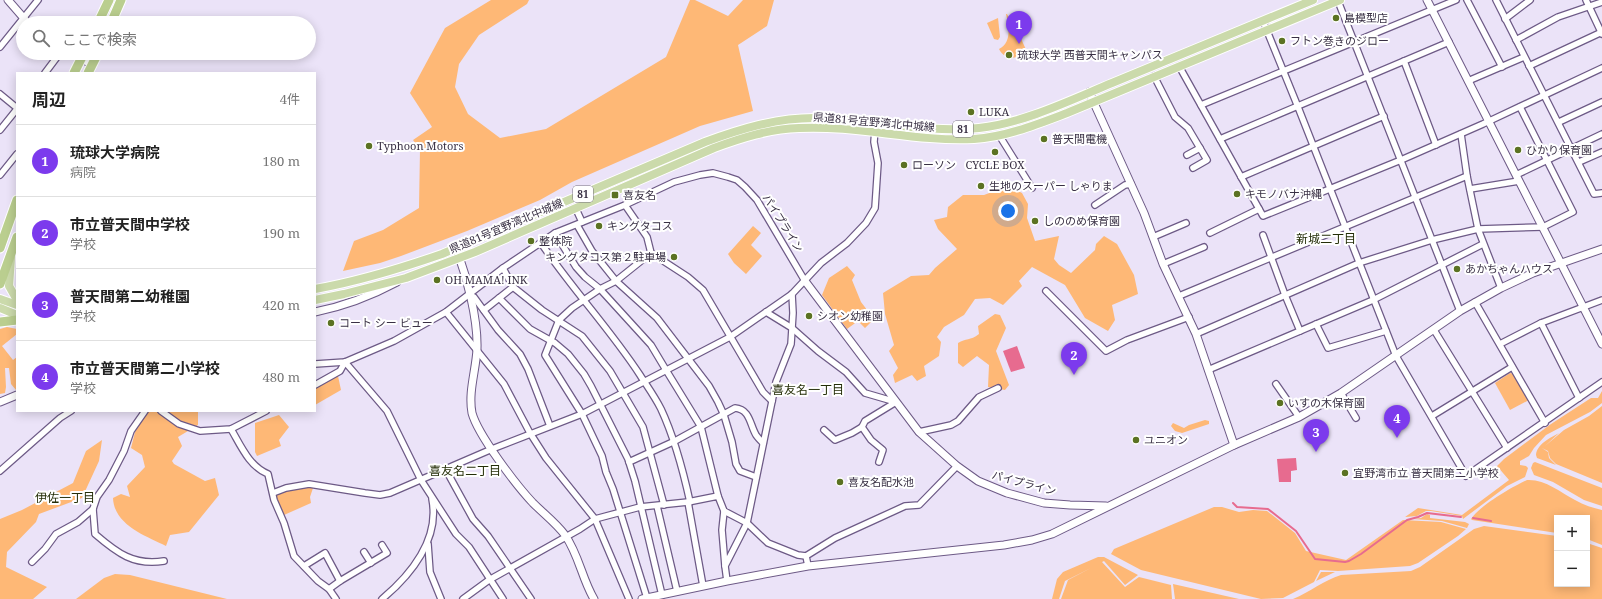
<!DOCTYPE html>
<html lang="ja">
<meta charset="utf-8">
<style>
:root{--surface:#fff;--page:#f6f6f6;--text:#222;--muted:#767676;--line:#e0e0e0;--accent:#7c3aed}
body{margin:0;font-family:"Noto Serif","Noto Sans JP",serif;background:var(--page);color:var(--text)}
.controls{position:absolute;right:12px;bottom:12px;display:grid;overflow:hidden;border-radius:0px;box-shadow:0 2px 10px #0003}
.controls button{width:36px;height:36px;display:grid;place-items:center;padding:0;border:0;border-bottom:1px solid var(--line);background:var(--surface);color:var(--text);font:20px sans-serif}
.you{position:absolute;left:1008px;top:211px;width:14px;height:14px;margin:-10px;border:3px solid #fff;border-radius:50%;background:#1a73e8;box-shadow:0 0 0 6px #1a73e833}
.badge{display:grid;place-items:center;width:26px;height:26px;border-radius:50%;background:var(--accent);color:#fff;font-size:13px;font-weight:700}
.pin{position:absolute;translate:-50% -33px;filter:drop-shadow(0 1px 2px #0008)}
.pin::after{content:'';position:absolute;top:21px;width:14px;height:12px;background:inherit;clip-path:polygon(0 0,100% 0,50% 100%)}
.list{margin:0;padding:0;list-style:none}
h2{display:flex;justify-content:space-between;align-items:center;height:52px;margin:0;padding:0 16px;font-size:17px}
h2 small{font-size:13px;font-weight:400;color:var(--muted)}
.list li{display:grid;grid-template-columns:26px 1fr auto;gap:12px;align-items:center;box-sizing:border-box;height:72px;padding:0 16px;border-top:1px solid var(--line)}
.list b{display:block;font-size:15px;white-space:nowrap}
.list p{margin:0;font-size:13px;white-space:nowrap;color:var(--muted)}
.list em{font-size:13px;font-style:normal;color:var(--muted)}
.icon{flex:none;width:22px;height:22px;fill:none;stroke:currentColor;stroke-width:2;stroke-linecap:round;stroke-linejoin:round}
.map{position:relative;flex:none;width:1602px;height:599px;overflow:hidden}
.search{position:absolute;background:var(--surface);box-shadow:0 2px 10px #0003;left:16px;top:16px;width:300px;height:44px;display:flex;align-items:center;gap:10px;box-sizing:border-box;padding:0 14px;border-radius:22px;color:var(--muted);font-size:15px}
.panel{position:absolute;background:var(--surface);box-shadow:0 2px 10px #0003;left:16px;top:72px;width:300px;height:340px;border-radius:0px}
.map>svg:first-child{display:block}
</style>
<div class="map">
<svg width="1602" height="599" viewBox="0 0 1602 599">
<rect width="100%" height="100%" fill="#ebe3f8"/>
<g fill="#feb876">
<polygon points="491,0 529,0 527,4 479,35 459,64 455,87 468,114 500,138 546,129 666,57 690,0 695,0 728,16 743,0 774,0 767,26 738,45 753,111 700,126 572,182 540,200 467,231 401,256 380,263 343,271 354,241 383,230 419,208 420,149 413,140 432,127 410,93 445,28"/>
<path d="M1006 14H1007L1013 26 1022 22 1018 32 1028 54C1017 58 1005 61 999 49 1012 43 1009 26 1006 14Z"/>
<polygon points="998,18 1000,37 998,40 994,39 987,23"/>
<polygon points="1008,186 1022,193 1028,204 1027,218 1035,241 1059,236 1054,259 1059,265 1071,273 1095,250 1096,244 1104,236 1117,244 1134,275 1138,294 1112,305 1115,320 1108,331 1085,318 1065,285 1032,267 1019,281 1022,286 1003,305 990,298 975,299 964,315 944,327 937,337 941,342 939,356 924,366 926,376 917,381 912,375 895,383 893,375 898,368 889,351 894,345 885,314 883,293 911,276 929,275 935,268 957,249 938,229 934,220 947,217 948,207 963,195 984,195"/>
<polygon points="753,226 761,233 751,245 762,256 746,274 734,263 728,254"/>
<polygon points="847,266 855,275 852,280 861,302 874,319 865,328 858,321 847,329 822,295 829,278"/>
<path d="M995 314 1000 315 1006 328 996 351 1009 385 1005 390 988 387 989 365 977 356 963 367 958 363V343C966 338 970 341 979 334L978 326Z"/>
<polygon points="7,327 17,329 17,334 2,346 13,360 17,357 17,389 16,390 11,384 9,368 5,368 6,387 5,393 0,394 0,329"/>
<polygon points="1510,373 1514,374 1529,400 1510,410 1495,383"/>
<polygon points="338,376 341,390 315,405 315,388"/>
<polygon points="1602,391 1602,403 1590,412 1546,435 1534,448 1529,456 1520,461 1520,465 1526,466 1528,468 1525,477 1507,486 1463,519 1462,516 1431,511 1426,511 1417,516 1405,517 1418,508 1462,515 1509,480 1497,466 1504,459 1551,424 1591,398 1598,398"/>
<path d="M1602 406V483L1556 464 1550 458 1548 451 1542 448 1548 452 1549 458 1556 465 1537 458 1536 455C1537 444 1550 438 1559 433L1545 446 1564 430 1589 416Z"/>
<path d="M148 411H198V425L178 437 182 446 172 461 174 464 205 481 215 478 219 495 189 532 170 535 166 546C146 536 114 525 113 498L121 494 130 497 127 486 145 467 142 455 131 448 135 432Z"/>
<polygon points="279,415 289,427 279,440 281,446 257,456 255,452 255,423"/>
<polygon points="1205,420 1209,421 1209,424 1182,433 1175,431 1171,426 1173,423 1184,428 1189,425"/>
<polygon points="102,440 99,461 82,498 39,514 36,522 7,552 6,567 47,587 33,599 0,599 0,519 22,510 73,483 86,451"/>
<polygon points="1535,462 1602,488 1602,506 1584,500 1553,482 1534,475 1531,468 1533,463"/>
<path d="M1527 480C1545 479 1560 492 1575 500 1584 505 1593 508 1602 510V545L1587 539V518H1557V533L1472 520 1471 519C1479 506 1513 486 1527 480Z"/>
<polygon points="309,486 313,488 310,497 311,503 284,515 275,494"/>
<polygon points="1214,507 1222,507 1239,512 1253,510 1267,511 1295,533 1306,551 1346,560 1403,520 1441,522 1466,529 1458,536 1418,563 1410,566 1338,571 1320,570 1314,582 1283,598 1261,599 1141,570 1111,554 1114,549"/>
<polygon points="1427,514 1430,515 1430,518 1465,522 1469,524 1467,528 1442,521 1413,519 1421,518"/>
<path d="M1484 526 1557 536V584H1587V543L1602 548V599H1293C1310 592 1324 580 1341 575L1411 571 1420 567 1474 529Z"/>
<polygon points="1098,557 1104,557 1138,575 1125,585 1104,561 1102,562 1125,587 1139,577 1171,585 1172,599 1061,599 1068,580 1091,568 1065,581 1059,599 1052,599 1057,579 1063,572"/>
<polygon points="1321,572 1335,572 1316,581"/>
<polygon points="115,574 130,575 227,599 76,599 104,578"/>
<polygon points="1173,584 1239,599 1175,599"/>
</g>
<g fill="#e76b8f">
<polygon points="1017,346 1025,368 1011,372 1003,351"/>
<polygon points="1296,458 1297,470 1291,471 1291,482 1279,482 1277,459"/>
</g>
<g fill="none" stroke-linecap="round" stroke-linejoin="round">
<g stroke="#e76b8f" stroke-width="2">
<polyline points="1233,503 1237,507 1268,509 1296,531 1315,559 1345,562 1349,561 1361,554 1407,520 1418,517 1427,513 1461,517"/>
<polyline points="1473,518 1491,521"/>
</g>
<defs>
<g id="minor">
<polyline points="1467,0 1502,67"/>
<polyline points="1496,0 1594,194 1602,193"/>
<polyline points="1586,0 1602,34"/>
<polyline points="1338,1 1460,311"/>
<polyline points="1505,19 1530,0"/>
<polyline points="1263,21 1298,107 1396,356 1466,476 1602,382"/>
<polyline points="1516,40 1558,17 1602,2"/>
<polyline points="0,47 38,0"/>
<polyline points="1404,61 1436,145"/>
<polyline points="1179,66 1263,216 1401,160 1483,124 1602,68"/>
<polyline points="1529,66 1602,32"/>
<polyline points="45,73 60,53"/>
<polyline points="1154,76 1175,117 1188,128 1207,160 1193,168"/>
<polyline points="1468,81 1524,57"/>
<polyline points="0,94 17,108"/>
<polyline points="1201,105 1456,0"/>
<polyline points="1559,122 1602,102"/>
<polyline points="0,130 17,109"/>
<polyline points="1461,134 1467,176 1478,229 1501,288"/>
<polyline points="999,135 1032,188"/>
<polyline points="1220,139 1449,42"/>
<polyline points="1187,155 1200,148"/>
<polyline points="1579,162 1602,152"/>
<polyline points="0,175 17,154"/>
<polyline points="1516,175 1602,134"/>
<polyline points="1241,177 1384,116"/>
<polyline points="1470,189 1519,181"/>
<polyline points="625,205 647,237 651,253 688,277 703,290 763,392 772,401"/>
<polyline points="1095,205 1125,185 1131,184"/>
<polyline points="576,209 582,222"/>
<polyline points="577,225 592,251 616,281 657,318 709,386 718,402 724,415 732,442 736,464 740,471 756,477"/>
<polyline points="555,233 576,267 585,277 600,289 651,345 666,370 701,427 718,496"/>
<polyline points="1210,233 1259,209"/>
<polyline points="1263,235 1285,295 1300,331"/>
<polyline points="1153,237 1186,223"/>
<path d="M541 243C572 289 610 329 640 375 647 386 655 397 661 409 675 439 683 470 690 502"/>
<polyline points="1163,264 1204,247"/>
<polyline points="503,268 513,287 542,310 582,336 610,371 643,427 664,505"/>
<polyline points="1046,291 1106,351 1127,340 1189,317"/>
<polyline points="469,295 474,297 498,330 520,354 528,369 550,426"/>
<polyline points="1179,296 1467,176"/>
<polyline points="499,298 530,329 555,343 568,354 584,374 591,386 628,459 635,481 662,595"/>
<polyline points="1475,302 1545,423"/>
<polyline points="484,310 513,287"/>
<polyline points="446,312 504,384 530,433 546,458 595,519 629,599"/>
<polyline points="766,312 792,328 818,351 846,372 865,393 896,402"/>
<polyline points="1541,323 1579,398"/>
<polyline points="1316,324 1328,348 1386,331"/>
<polyline points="1434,330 1507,448"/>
<polyline points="1196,334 1359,263 1432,240 1478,229 1543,227 1573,212 1520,107"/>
<polyline points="1500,344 1541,323 1602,300"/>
<polyline points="315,364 345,362 394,341 446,312 503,268 555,233 625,205 674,182 700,175 713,173 728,177 737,180 745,187 757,200 805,281"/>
<polyline points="1208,370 1373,300 1483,244"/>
<polyline points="1276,384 1299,417"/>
<polyline points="315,385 340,371 345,362 387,411 421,480 456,534 469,547 503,599"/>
<polyline points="1341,393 1356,418"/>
<path d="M145 411 131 431 124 451 109 480 97 497 93 509 95 534C117 553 134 566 164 561"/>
<polyline points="161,411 179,424 200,431 231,429 266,411"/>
<polyline points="1432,416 1512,367"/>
<path d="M231 429C241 446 249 466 268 474L274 500 284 523 294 556 318 581 329 589 336 599"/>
<polyline points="824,430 835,440 852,433 862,427"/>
<polyline points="919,432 951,425 958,421 979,397 998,388"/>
<path d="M629 462 675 441 735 408C750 409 750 425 756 435 758 438 761 441 763 443"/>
<polyline points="879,462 883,450 871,440 862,427 865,421 896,402"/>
<polyline points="446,470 473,519 488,536 531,599"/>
<polyline points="0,471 60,418 71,411"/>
<polyline points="273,493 286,488 309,484 365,493 380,495 390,493 492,449 582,414 730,337 792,294 821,263 847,243 866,223 875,208 878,163 874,142 875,129"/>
<polyline points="688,502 703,586"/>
<polyline points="657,506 677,591"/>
<polyline points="724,511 722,530 725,566"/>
<polyline points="428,544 430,572 441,599"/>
<polyline points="364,552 371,563"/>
<polyline points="32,562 45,549 56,534 78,522 93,509"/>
<polyline points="304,566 325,553 340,581"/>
<polyline points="808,566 806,556 835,538 881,517 905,506 919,505 957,466"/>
<polyline points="727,581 725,566 747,523 776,382 791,344 793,313 792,294"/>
<polyline points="329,589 340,581 387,553 382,545"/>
<polyline points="647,598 613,489 606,472 602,456 582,414 545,355 559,320 572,308 600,289 616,281 651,253"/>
<path d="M382 599C411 575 440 539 432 499"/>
<polyline points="463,599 489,580 580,529 595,519 640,507 688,502 718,496 724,511 747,523 768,543 798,555 806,556"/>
</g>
<g id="tertiary">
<polyline points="8,0 28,23"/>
<polyline points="1427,0 1602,344"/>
<polyline points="72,53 81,59 92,64"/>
<polyline points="1089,92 1144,213 1163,264 1196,334 1234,445"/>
<path d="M456 248C467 277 478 319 477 349 476 370 468 392 472 413 478 435 516 485 533 503 544 514 556 523 565 535 579 555 582 579 594 599"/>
<polyline points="805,281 919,432 957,466 978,481 1007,493 1044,503 1070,505 1106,506"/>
<path d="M315 312C345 306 371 296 397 282"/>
<polyline points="0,402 17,395"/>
<polyline points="642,599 727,581 808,566 1004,545 1032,540 1052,534 1234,445 1299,417 1341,393 1460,311 1501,288 1533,273 1602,249"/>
</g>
<g id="primary">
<polyline points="11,258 9,286 17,300"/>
<path d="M315 289C360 281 399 269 442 254L705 142C740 129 776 118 814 118 869 118 924 134 979 128 1024 123 1071 100 1112 83 1179 55 1246 28 1313 0"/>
<polyline points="0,299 17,305"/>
<path d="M315 300 344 294 406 278 475 252 714 148C741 138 769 129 799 128 858 125 915 142 974 139 1006 137 1038 124 1067 113L1340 0"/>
<polyline points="0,308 17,315"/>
</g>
<g id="trunk">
<polyline points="98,23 109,0"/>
<polyline points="111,23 121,0"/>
<polyline points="74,73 84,53"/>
<polyline points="88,73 98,53"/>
<polyline points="0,248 17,200"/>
<polyline points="0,284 17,237"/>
<polyline points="0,322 17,320"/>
</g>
</defs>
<use href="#minor" stroke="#6d5a86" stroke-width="8"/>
<use href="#tertiary" stroke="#6d5a86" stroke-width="9"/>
<use href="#primary" stroke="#fff" stroke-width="10"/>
<use href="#trunk" stroke="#fff" stroke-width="11"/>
<use href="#minor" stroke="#fff" stroke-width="5.5"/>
<use href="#tertiary" stroke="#fff" stroke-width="7"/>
<use href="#primary" stroke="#cbdaab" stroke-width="8"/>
<use href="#trunk" stroke="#bace8f" stroke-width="9"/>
</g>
<g fill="#5b7222" stroke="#fff" stroke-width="1.5">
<circle cx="1336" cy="18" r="4"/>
<circle cx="1282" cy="41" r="4"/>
<circle cx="1009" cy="55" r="4"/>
<circle cx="971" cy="112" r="4"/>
<circle cx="1044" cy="139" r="4"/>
<circle cx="369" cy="146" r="4"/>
<circle cx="1518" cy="150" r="4"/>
<circle cx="995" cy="152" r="4"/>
<circle cx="904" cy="165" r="4"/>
<circle cx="981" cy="186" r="4"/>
<circle cx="1237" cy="194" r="4"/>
<rect x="611" y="191" width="8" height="8" rx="2"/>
<circle cx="1035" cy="221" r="4"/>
<circle cx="599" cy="226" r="4"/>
<circle cx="531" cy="241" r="4"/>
<circle cx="674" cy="257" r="4"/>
<circle cx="1457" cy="269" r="4"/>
<circle cx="437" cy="280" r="4"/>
<circle cx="809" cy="316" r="4"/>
<circle cx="331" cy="323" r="4"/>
<circle cx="1280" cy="403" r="4"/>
<circle cx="1136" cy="440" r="4"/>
<circle cx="1345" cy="473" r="4"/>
<circle cx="840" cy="482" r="4"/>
</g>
<g text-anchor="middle" stroke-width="4" stroke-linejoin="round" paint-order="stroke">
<g fill="#fff" stroke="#746e7c" stroke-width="1">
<rect x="953" y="121" width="20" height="16" rx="3"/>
<rect x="573" y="186" width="20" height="16" rx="3"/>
</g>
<g font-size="10" font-weight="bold" fill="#393044">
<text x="963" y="133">81</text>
<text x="583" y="198">81</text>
</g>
<g font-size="11" fill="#393044" stroke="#fff" text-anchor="start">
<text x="1344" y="22">島模型店</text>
<text x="1290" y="45">フトン巻きのジロー</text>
<text x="1017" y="59">琉球大学 西普天間キャンパス</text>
<text x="979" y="116">LUKA</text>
<text x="1052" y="143">普天間電機</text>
<text x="377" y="150">Typhoon Motors</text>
<text x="1526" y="154">ひかり保育園</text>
<text x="912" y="169">ローソン</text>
<text x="995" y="169" text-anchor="middle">CYCLE BOX</text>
<text x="989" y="190">生地のスーパー しゃりま</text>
<text x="1245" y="198">キモノバナ沖縄</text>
<text x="623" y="199">喜友名</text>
<text x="1043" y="225">しののめ保育園</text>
<text x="607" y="230">キングタコス</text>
<text x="539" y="245">整体院</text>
<text x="666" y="261" text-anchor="end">キングタコス第２駐車場</text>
<text x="1465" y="273">あかちゃんハウス</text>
<text x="445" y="284">OH MAMA! INK</text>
<text x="817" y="320">シオン幼稚園</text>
<text x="339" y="327">コート シー ビュー</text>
<text x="1288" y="407">いすの木保育園</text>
<text x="1144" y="444">ユニオン</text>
<text x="1353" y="477">宜野湾市立 普天間第二小学校</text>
<text x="848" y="486">喜友名配水池</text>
</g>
<g font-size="11" fill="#393044" stroke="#fff">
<text transform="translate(874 122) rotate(5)" y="4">県道81号宜野湾北中城線</text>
<text transform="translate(783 223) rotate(58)" y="4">パイプライン</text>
<text transform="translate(506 226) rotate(-23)" y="4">県道81号宜野湾北中城線</text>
<text transform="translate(1024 483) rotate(15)" y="4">パイプライン</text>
</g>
<g font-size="12" fill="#242e08" stroke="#fff">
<text x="1326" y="243">新城二丁目</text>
<text x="808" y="394">喜友名一丁目</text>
<text x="465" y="475">喜友名二丁目</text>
<text x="65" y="502">伊佐一丁目</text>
</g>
</g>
</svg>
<div class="controls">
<button>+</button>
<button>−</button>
</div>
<div class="you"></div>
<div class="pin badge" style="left:1019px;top:44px">1</div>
<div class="pin badge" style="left:1074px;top:375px">2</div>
<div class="pin badge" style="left:1316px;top:452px">3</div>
<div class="pin badge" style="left:1397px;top:438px">4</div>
<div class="search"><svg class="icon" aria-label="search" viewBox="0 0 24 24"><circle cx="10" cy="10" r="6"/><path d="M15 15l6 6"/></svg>ここで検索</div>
<section class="panel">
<h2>周辺<small>4件</small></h2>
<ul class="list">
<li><span class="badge">1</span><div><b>琉球大学病院</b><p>病院</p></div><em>180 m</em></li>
<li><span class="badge">2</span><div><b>市立普天間中学校</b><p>学校</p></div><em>190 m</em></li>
<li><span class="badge">3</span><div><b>普天間第二幼稚園</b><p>学校</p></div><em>420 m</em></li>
<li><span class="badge">4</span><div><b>市立普天間第二小学校</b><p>学校</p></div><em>480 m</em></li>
</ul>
</section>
</div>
